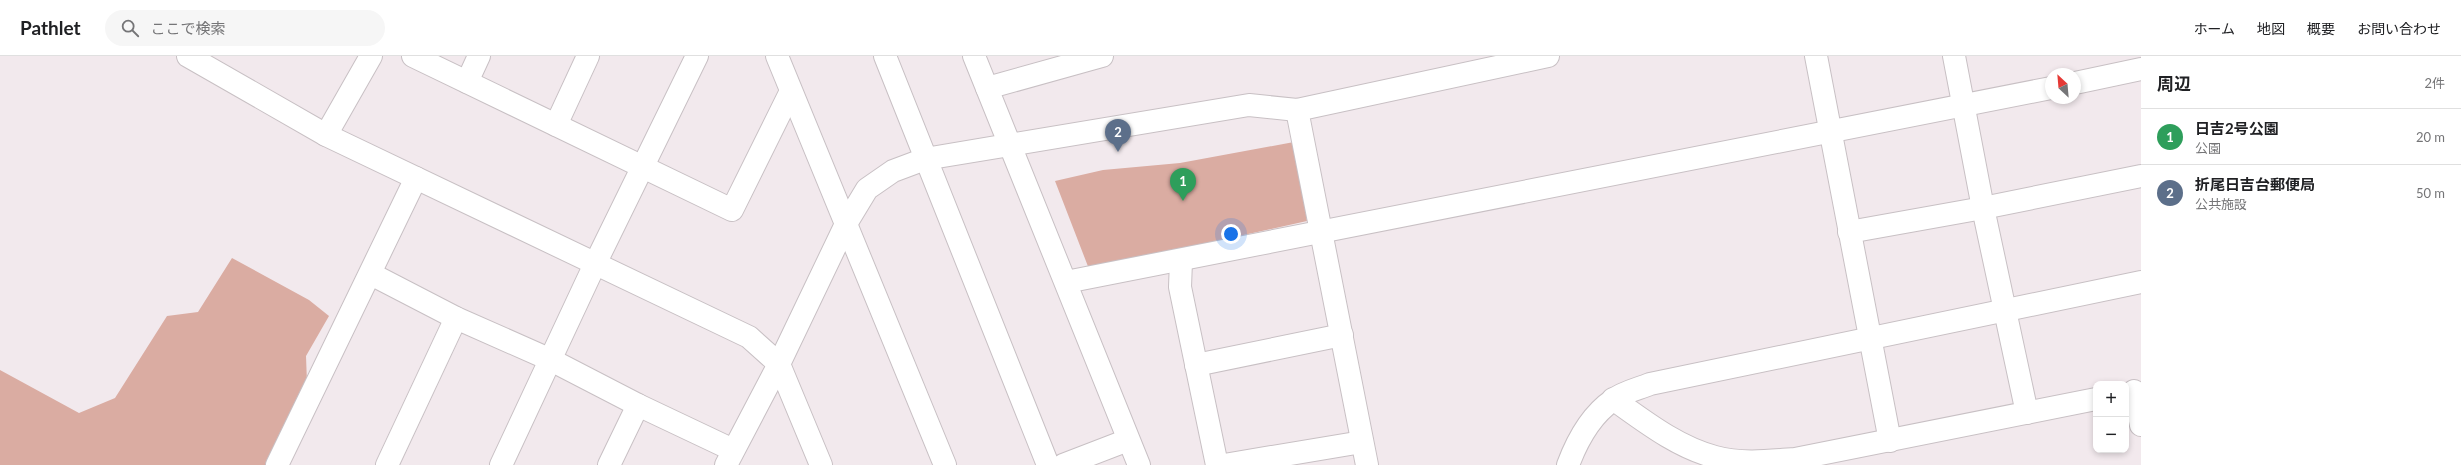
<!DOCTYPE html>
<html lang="ja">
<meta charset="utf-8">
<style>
:root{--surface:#fff;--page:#f6f6f6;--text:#202124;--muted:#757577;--line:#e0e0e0;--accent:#d93025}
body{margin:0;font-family:Lato,"Noto Sans JP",sans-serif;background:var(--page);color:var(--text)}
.controls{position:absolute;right:12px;bottom:12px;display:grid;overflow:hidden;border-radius:8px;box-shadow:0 2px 6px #0003}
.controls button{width:36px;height:36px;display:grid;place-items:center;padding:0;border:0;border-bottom:1px solid var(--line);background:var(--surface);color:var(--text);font:20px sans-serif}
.compass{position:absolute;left:2045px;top:12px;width:36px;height:36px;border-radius:50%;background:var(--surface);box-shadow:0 2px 6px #0003;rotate:334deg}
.you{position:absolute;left:1231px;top:178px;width:14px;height:14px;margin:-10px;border:3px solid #fff;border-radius:50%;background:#1a73e8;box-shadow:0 0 0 6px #1a73e833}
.badge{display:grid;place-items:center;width:26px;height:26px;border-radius:50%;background:var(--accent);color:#fff;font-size:13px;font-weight:700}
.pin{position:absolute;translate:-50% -33px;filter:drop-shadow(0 1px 2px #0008)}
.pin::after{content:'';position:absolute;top:21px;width:14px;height:12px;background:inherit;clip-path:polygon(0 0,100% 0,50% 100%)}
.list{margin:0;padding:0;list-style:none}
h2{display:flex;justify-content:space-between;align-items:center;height:52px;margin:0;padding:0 16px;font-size:17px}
h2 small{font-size:13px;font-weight:400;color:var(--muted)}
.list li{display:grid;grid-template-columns:26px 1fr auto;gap:12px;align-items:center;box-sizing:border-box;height:56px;padding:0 16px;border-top:1px solid var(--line)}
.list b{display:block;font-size:15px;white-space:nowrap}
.list p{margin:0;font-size:13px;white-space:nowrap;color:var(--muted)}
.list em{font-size:13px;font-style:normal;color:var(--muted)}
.icon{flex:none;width:22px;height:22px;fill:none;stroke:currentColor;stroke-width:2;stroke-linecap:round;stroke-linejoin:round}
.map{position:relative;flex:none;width:2141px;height:409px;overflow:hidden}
header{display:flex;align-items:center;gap:24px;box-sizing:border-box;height:56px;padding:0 20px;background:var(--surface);border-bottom:1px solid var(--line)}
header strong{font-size:19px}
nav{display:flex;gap:22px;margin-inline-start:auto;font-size:14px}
.search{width:280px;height:36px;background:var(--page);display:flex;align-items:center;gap:10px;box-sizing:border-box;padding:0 14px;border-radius:22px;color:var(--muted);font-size:15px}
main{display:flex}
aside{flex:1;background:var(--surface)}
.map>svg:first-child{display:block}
</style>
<header>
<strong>Pathlet</strong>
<div class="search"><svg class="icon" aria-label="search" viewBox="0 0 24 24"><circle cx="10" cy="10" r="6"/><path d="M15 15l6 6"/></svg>ここで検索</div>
<nav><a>ホーム</a><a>地図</a><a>概要</a><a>お問い合わせ</a></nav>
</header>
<main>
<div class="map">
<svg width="2141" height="409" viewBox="0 0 2141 409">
<rect width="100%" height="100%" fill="#f2e9ed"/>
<g fill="#daaca2">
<polygon points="1294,86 1307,165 1089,213 1055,125 1103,114 1180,107"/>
<polygon points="232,202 309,244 329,260 306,300 307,327 265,409 0,409 0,314 79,357 115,342 167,260 198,256"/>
</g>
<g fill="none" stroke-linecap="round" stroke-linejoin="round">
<defs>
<g id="minor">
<polyline points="188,0 326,79 749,281 779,308 821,409"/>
<polyline points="413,0 732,154 790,37"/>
<polyline points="777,0 945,409"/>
<polyline points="885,0 1048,409"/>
<polyline points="974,0 1139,409"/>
<polyline points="1816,0 1890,385"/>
<polyline points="1954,0 1983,152 2027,357"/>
<polyline points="467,26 479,0"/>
<polyline points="2075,27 2141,13"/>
<polyline points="987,32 1102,0"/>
<polyline points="1297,54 1367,409"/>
<polyline points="556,69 588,0"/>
<polyline points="326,79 371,0"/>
<polyline points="1849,176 1983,152 2141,120"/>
<polyline points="1181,205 1180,231 1217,409"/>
<polyline points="371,218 456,262 551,304 638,349 733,394"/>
<polyline points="1066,226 2051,32"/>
<polyline points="1196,309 1342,279"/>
<polyline points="2134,335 2141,369"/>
<path d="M1613 343C1644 365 1677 391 1715 401 1741 408 1768 405 1795 403L2096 343"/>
<polyline points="277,409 416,122"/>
<polyline points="387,409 456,262"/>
<polyline points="501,409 595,208 697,0"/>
<polyline points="609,409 638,349"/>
<polyline points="726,409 779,308 847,166 867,133 893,115 925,103 1249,49 1297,54 1548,0"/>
<polyline points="1063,409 1128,384"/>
<polyline points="1224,409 1362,386"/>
<path d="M1568 409C1577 385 1591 359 1613 344 1623 336 1638 333 1650 328L2141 226"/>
</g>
</defs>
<use href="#minor" stroke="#c8c0c4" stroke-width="24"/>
<use href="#minor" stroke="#fff" stroke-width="22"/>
</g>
</svg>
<div class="controls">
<button>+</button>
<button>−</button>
</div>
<svg class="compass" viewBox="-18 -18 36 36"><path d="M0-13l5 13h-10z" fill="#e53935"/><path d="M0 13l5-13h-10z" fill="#757577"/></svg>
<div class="you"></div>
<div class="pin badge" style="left:1183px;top:145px;background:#2e9e5b">1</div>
<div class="pin badge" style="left:1118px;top:96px;background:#5c6f8a">2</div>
</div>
<aside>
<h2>周辺<small>2件</small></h2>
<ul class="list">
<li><span class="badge" style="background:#2e9e5b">1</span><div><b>日吉2号公園</b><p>公園</p></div><em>20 m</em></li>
<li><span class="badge" style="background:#5c6f8a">2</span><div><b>折尾日吉台郵便局</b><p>公共施設</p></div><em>50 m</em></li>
</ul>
</aside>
</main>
